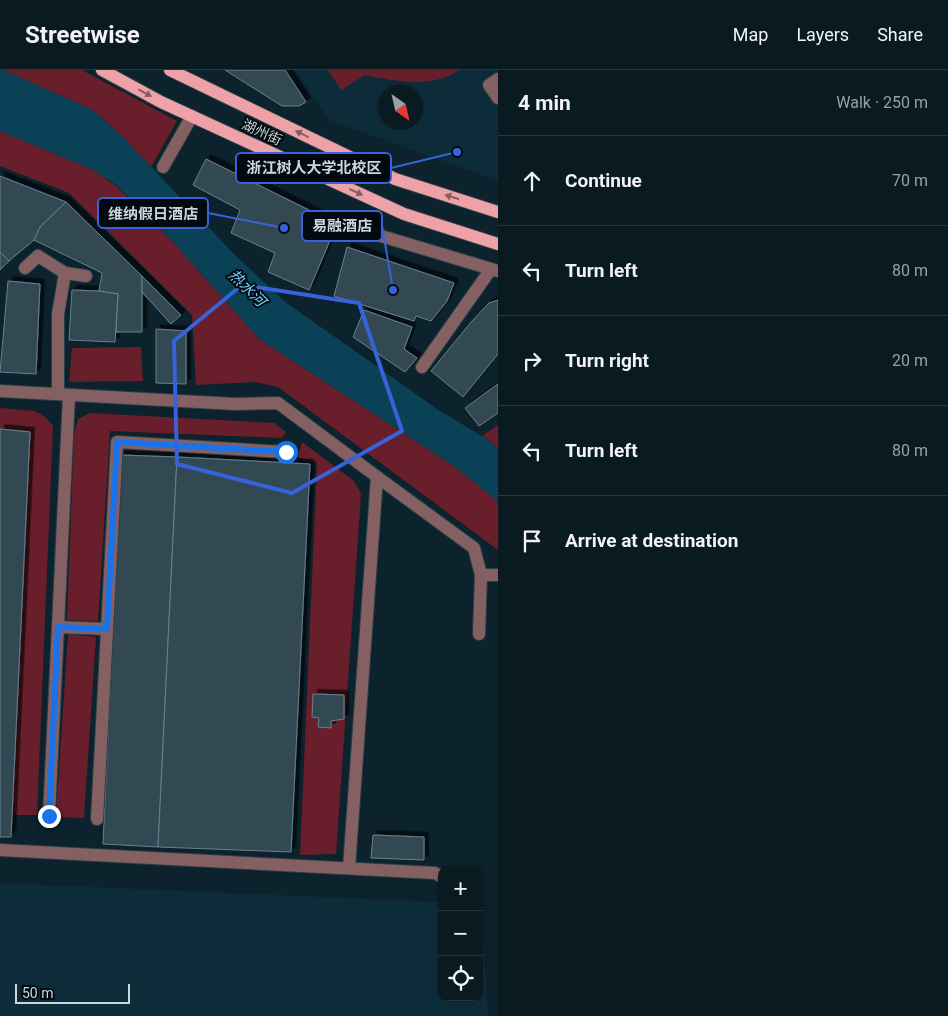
<!DOCTYPE html>
<meta charset="utf-8">
<style>
:root{--surface:#091a21;--page:#12232a;--text:#f1f3f6;--muted:#99a1a5;--line:#29383f}
body{margin:0;font-family:Roboto,"Noto Sans SC",sans-serif;background:var(--page);color:var(--text)}
.controls{position:absolute;right:15px;bottom:15px;display:grid;overflow:hidden;border-radius:10px;box-shadow:0 1px 4px #0004}
.controls button{width:45px;height:45px;display:grid;place-items:center;padding:0;border:0;border-bottom:1px solid var(--line);background:var(--surface);color:var(--text);font:25px sans-serif}
.compass{position:absolute;left:378px;top:15px;width:45px;height:45px;border-radius:50%;background:var(--surface);box-shadow:0 1px 4px #0004;rotate:146deg}
.scale{position:absolute;left:15px;bottom:12px;width:115px;box-sizing:border-box;padding-left:5px;border:2px solid #c9d6dd;border-top:0;font-size:14px;line-height:18px;white-space:nowrap;color:#c9d6dd;-webkit-text-stroke:4px #030a0f;paint-order:stroke}
.stop{position:absolute;width:15px;height:15px;margin:-11px;border:4px solid #1a73e8;border-radius:50%;background:#fff}
.stop.end{background:#1a73e8;border-color:#fff;box-shadow:0 1px 5px #0008}
.list{margin:0;padding:0;list-style:none}
h2{display:flex;justify-content:space-between;align-items:center;height:65px;margin:0;padding:0 20px;font-size:21px}
h2 small{font-size:16px;font-weight:400;color:var(--muted)}
.list li{display:grid;grid-template-columns:32px 1fr auto;gap:15px;align-items:center;box-sizing:border-box;height:90px;padding:0 20px;border-top:1px solid var(--line)}
.list b{display:block;font-size:19px;white-space:nowrap}
.list em{font-size:16px;font-style:normal;color:var(--muted)}
.icon{flex:none;width:28px;height:28px;fill:none;stroke:currentColor;stroke-width:2;stroke-linecap:round;stroke-linejoin:round}
.map{position:relative;flex:none;width:498px;height:946px;overflow:hidden}
header{display:flex;align-items:center;gap:30px;box-sizing:border-box;height:70px;padding:0 25px;background:var(--surface);border-bottom:1px solid var(--line)}
header strong{font-size:24px}
nav{display:flex;gap:28px;margin-inline-start:auto;font-size:18px}
main{display:flex}
aside{flex:1;background:var(--surface)}
.map>svg:first-child{display:block}
</style>
<header>
<strong>Streetwise</strong>
<nav><a>Map</a><a>Layers</a><a>Share</a></nav>
</header>
<main>
<div class="map">
<svg width="498" height="946" viewBox="0 0 498 946">
<defs>
<filter id="shadow"><feDropShadow dx="4.5" dy="-4.5" stdDeviation="0" flood-color="#0009"/></filter>
</defs>
<rect width="100%" height="100%" fill="#0c222c"/>
<g fill="#0d2c39" fill-rule="evenodd">
<path d="M294 0H498V111L329 50ZM386 22H416V52H386Z"/>
<polygon points="0,813 442,832 442,927 479,927 479,846 482,847 488,946 0,946"/>
</g>
<g fill="#681e2b">
<polygon points="3,0 82,0 177,51 151,97 121,65 93,40"/>
<path d="M328 0H459C432 19 395 11 365 5L341 20Z"/>
<polygon points="0,61 92,99 116,116 175,174 259,269 457,398 493,427 498,432 498,480 278,317 255,312 196,315 192,245 69,123 0,96"/>
<polygon points="141,277 143,311 69,312 72,278"/>
<polygon points="0,338 35,341 45,347 53,356 37,745 12,745 30,362 0,359"/>
<polygon points="90,343 274,353 286,362 282,368 110,361 98,551 67,550 74,365 78,349"/>
<polygon points="498,355 498,379 487,369 482,366"/>
<polygon points="302,372 354,411 361,424 336,784 300,785 317,393 298,387"/>
<polygon points="68,564 96,567 84,748 56,747"/>
</g>
<polygon fill="#0a4156" points="0,0 3,0 93,40 121,65 233,183 284,231 440,341 487,369 498,379 498,432 457,398 259,269 175,174 116,115 92,99 0,61"/>
<g fill="#324853" stroke="#68818d" filter="url(#shadow)">
<polygon points="225,0 285,0 306,32 299,36 282,36"/>
<polygon points="206,89 337,154 309,220 268,202 275,183 231,163 240,140 193,115"/>
<polygon points="0,106 66,132 40,157 34,170 9,191 0,182"/>
<polygon points="66,132 142,206 142,262 116,262 118,224 99,221 102,203 34,170 40,157"/>
<polygon points="347,177 454,213 447,231 431,251 416,246 414,251 334,226"/>
<polygon points="0,182 9,191 0,200"/>
<polygon points="142,206 181,245 171,254 142,222"/>
<polygon points="8,211 40,214 36,304 0,302"/>
<polygon points="72,220 99,221 118,224 115,272 69,270"/>
<polygon points="498,230 498,284 463,327 431,301 472,251 489,233"/>
<polygon points="364,240 412,257 404,279 417,288 405,302 353,267"/>
<polygon points="156,259 186,261 186,314 156,313"/>
<polygon points="498,314 498,343 479,356 465,338"/>
<polygon points="0,359 30,362 11,767 0,767"/>
<polygon points="121,385 177,387 158,777 103,774"/>
<polygon points="177,387 310,394 291,782 158,777"/>
<polygon points="313,624 344,625 344,649 331,651 331,658 318,657 319,648 312,647"/>
<polygon points="373,765 424,767 424,790 371,788"/>
</g>
<g fill="none" stroke-linecap="round" stroke-linejoin="round">
<defs>
<g id="minor">
<polyline points="498,9 489,15 498,28"/>
<polyline points="163,97 192,46"/>
<polyline points="361,160 498,201"/>
<polyline points="25,198 38,186 65,203 86,206"/>
<polyline points="422,297 491,199"/>
<polyline points="0,321 235,334 278,333 384,412 474,478 481,505 479,564"/>
<polyline points="58,324 58,244 65,203"/>
<polyline points="481,505 498,505"/>
<polyline points="58,557 107,559"/>
<polyline points="49,746 69,325"/>
<polyline points="97,749 117,372 285,382"/>
<polyline points="0,780 435,803 442,807"/>
<polyline points="349,798 377,407"/>
</g>
<g id="major">
<polyline points="102,0 161,32 404,144 498,174"/>
<polyline points="170,0 395,109 498,142"/>
</g>
</defs>
<use href="#minor" stroke="#2a3f48" stroke-width="14"/>
<use href="#major" stroke="#2a3f48" stroke-width="14"/>
<use href="#minor" stroke="#856063" stroke-width="12"/>
<use href="#major" stroke="#eea1a7" stroke-width="12"/>
</g>
<defs><path id="oneway-solid" d="M-6-.8H1V-3.2L6.5 0L1 3.2V.8H-6Z" transform="scale(1.25)"/></defs>
<g fill="#845d63">
<use href="#oneway-solid" transform="translate(145 23) rotate(28)"/>
<use href="#oneway-solid" transform="translate(302 64) rotate(-154)"/>
<use href="#oneway-solid" transform="translate(356 122) rotate(25)"/>
<use href="#oneway-solid" transform="translate(452 127) rotate(-162)"/>
</g>
<g fill="none" stroke-linecap="round" stroke-linejoin="round">
<polyline stroke="#1a73e8" stroke-width="6" points="49,746 58,557 107,559 117,372 286,382"/>
</g>
<path fill="none" stroke="#3762d9" stroke-width="4" stroke-linejoin="round" d="M242 215 359 233 402 361 292 423 177 394 174 271Z"/>
<g text-anchor="middle" stroke-width="4" stroke-linejoin="round" paint-order="stroke">
<g font-size="14" fill="#c9d6dd" stroke="#030a0f">
<text transform="translate(262 62) rotate(25)" y="5">湖州街</text>
</g>
<g font-size="15" font-style="italic" fill="#6fd0fc" stroke="#030a0f">
<text transform="translate(247 218) rotate(45)" y="5">热水河</text>
</g>
</g>
<path fill="none" stroke="#3762d9" stroke-width="2" d="M457 82L391 98M284 158L208 143M393 220L382 156"/>
<g fill="#3762d9" stroke="#030a0f" stroke-width="2">
<circle cx="457" cy="82" r="5"/>
<circle cx="284" cy="158" r="5"/>
<circle cx="393" cy="220" r="5"/>
</g>
<g fill="#030a0f" stroke="#3762d9" stroke-width="2">
<rect x="236" y="83" width="155" height="30" rx="5"/>
<rect x="98" y="128" width="110" height="30" rx="5"/>
<rect x="302" y="141" width="80" height="30" rx="5"/>
</g>
<g font-size="15" text-anchor="middle" font-weight="bold" fill="#c9d6dd">
<text x="314" y="103">浙江树人大学北校区</text>
<text x="153" y="149">维纳假日酒店</text>
<text x="342" y="161">易融酒店</text>
</g>
</svg>
<div class="controls">
<button>+</button>
<button>−</button>
<button><svg class="icon" aria-label="locate" viewBox="0 0 24 24"><circle cx="12" cy="12" r="6"/><path d="M12 2v4M12 18v4M2 12h4M18 12h4"/></svg></button>
</div>
<svg class="compass" viewBox="-18 -18 36 36"><path d="M0-13l5 13h-10z" fill="#e53935"/><path d="M0 13l5-13h-10z" fill="#99a1a5"/></svg>
<div class="scale">50 m</div>
<div class="stop" style="left:286px;top:382px"></div>
<div class="stop end" style="left:49px;top:746px"></div>
</div>
<aside>
<h2>4 min<small>Walk · 250 m</small></h2>
<ul class="list">
<li><svg class="icon" aria-label="ahead" viewBox="0 0 24 24"><path d="M12 20V5M6 11l6-6 6 6"/></svg><div><b>Continue</b></div><em>70 m</em></li>
<li><svg class="icon" aria-label="left" viewBox="0 0 24 24"><path d="M17 20v-9H6M10 6l-5 5 5 5"/></svg><div><b>Turn left</b></div><em>80 m</em></li>
<li><svg class="icon" aria-label="right" viewBox="0 0 24 24"><path d="M7 20v-9h11M14 6l5 5-5 5"/></svg><div><b>Turn right</b></div><em>20 m</em></li>
<li><svg class="icon" aria-label="left" viewBox="0 0 24 24"><path d="M17 20v-9H6M10 6l-5 5 5 5"/></svg><div><b>Turn left</b></div><em>80 m</em></li>
<li><svg class="icon" aria-label="arrive" viewBox="0 0 24 24"><path d="M6 21V4h12l-3 4 3 4H6"/></svg><div><b>Arrive at destination</b></div></li>
</ul>
</aside>
</main>
